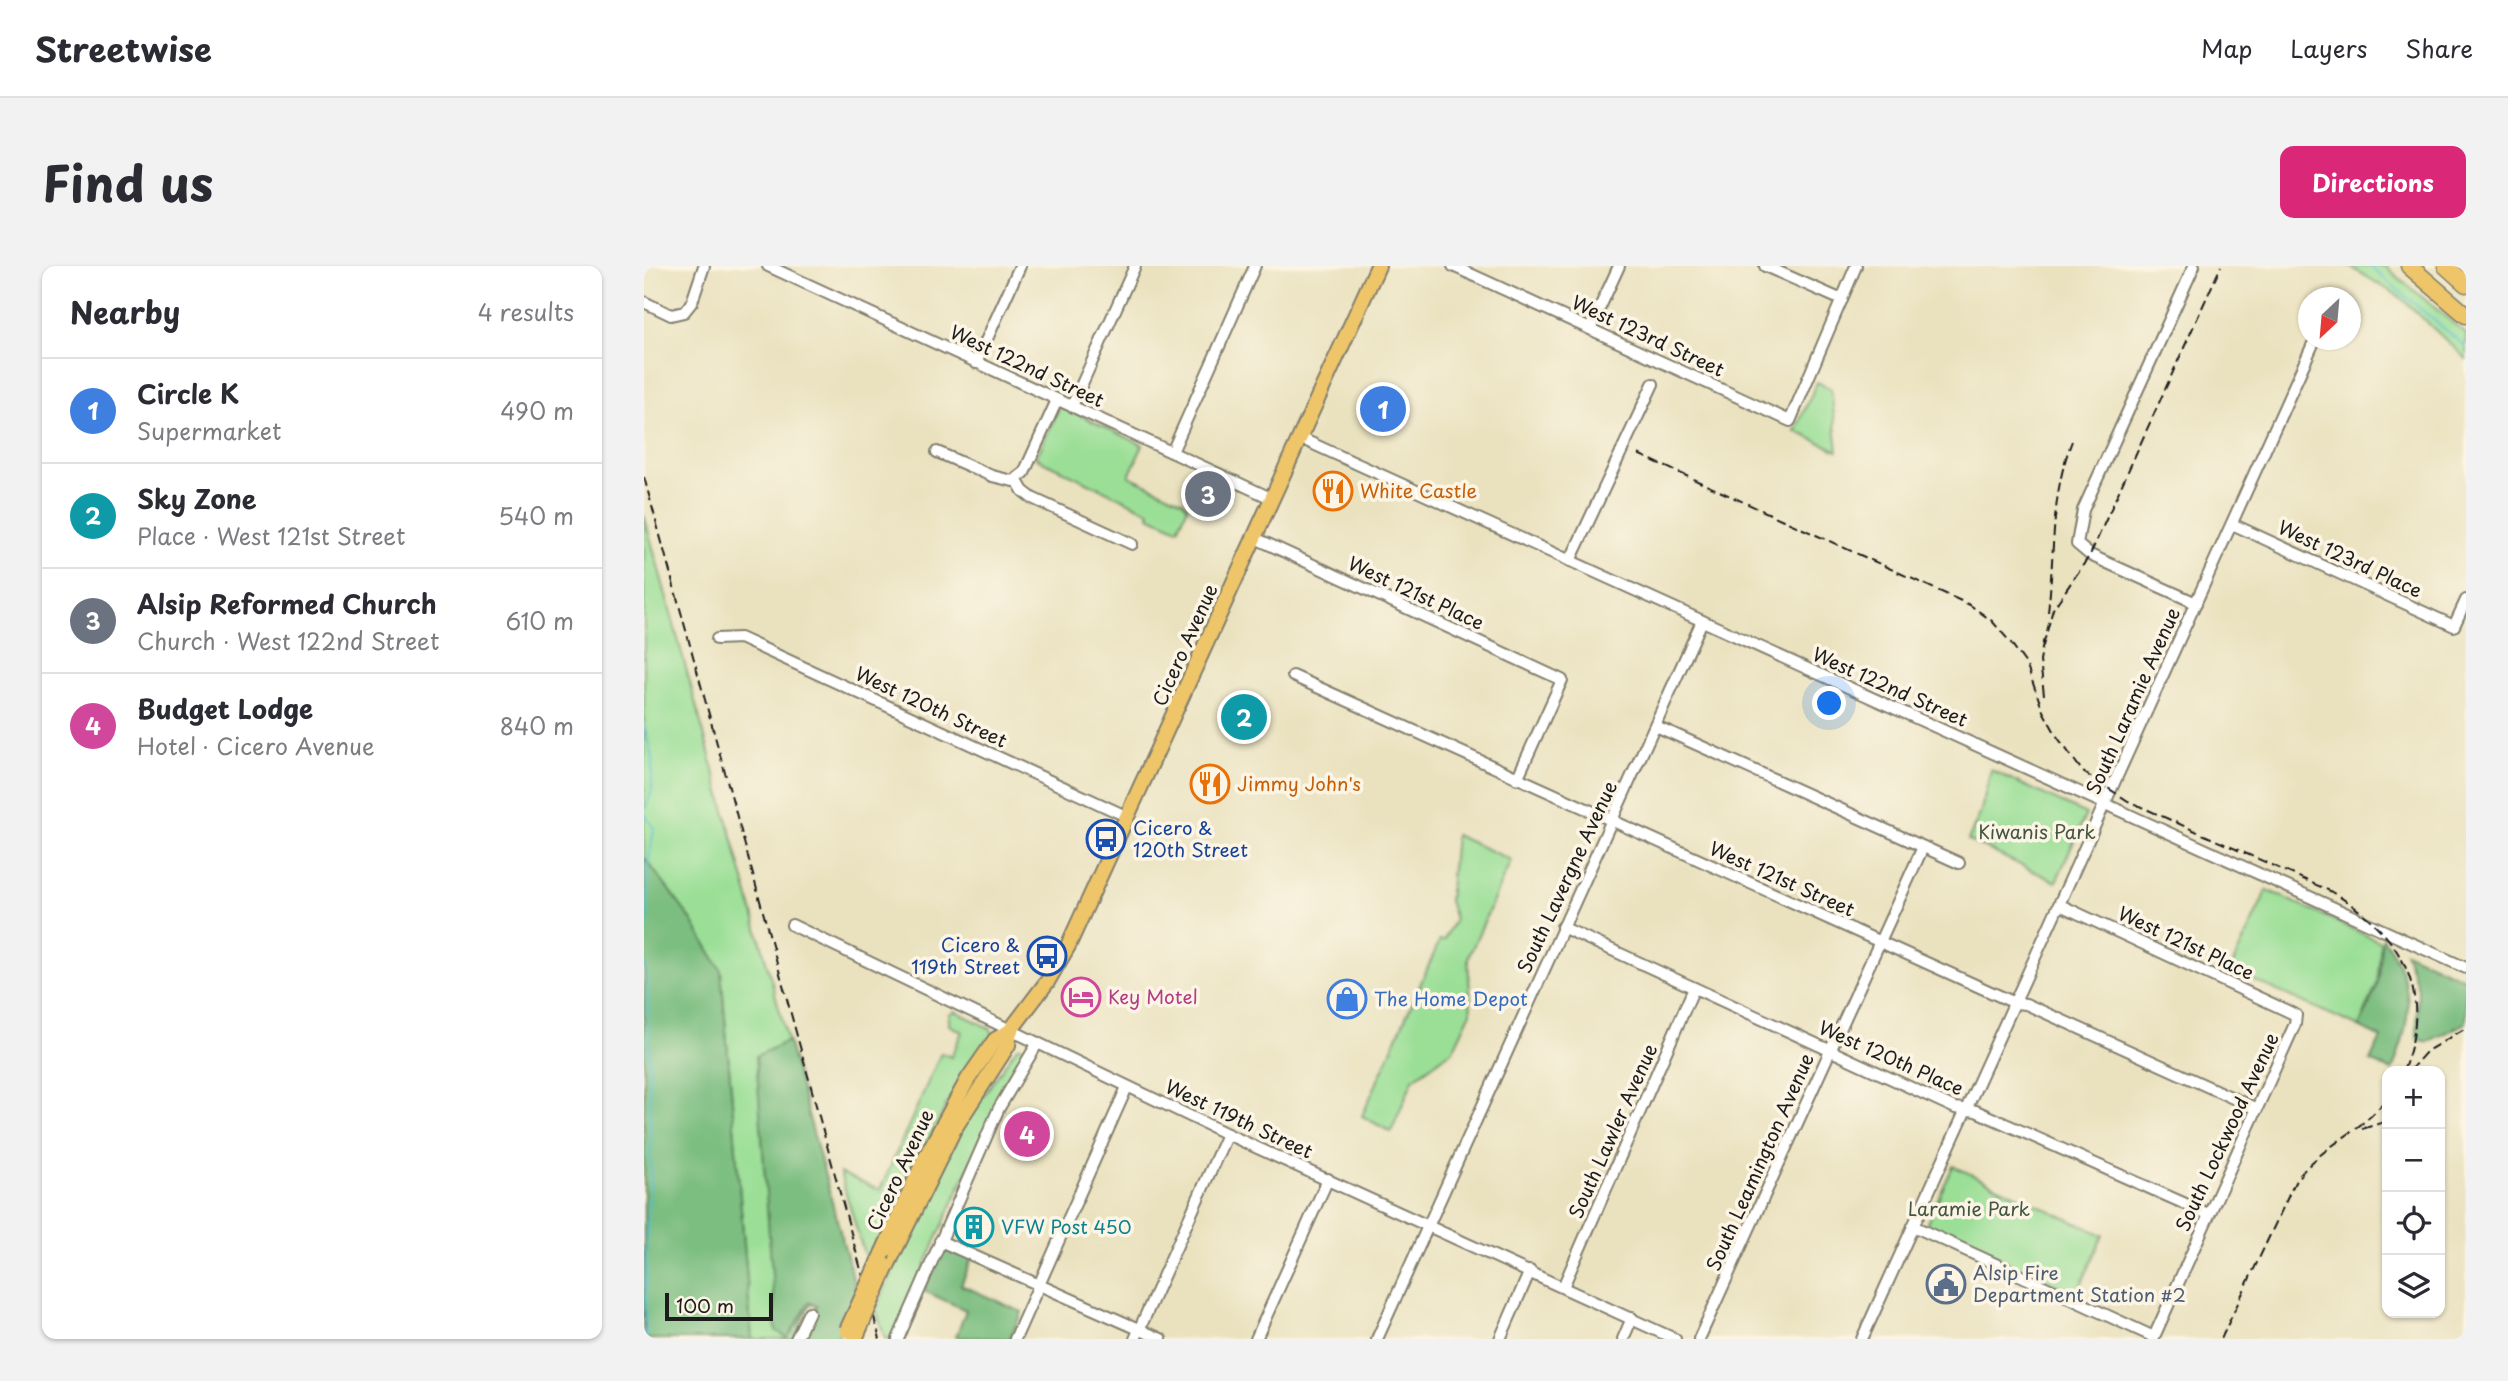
<!DOCTYPE html>
<meta charset="utf-8">
<style>
:root{--surface:#fff;--page:#f2f2f3;--text:#2b2b33;--muted:#7c7c81;--line:#e1e1e2;--accent:#db2777}
body{margin:0;font-family:"Playpen Sans",sans-serif;background:var(--page);color:var(--text)}
.controls{position:absolute;right:21px;bottom:21px;display:grid;overflow:hidden;border-radius:14px;box-shadow:0 2px 5px #0004}
.controls button{width:63px;height:63px;display:grid;place-items:center;padding:0;border:0;border-bottom:2px solid var(--line);background:var(--surface);color:var(--text);font:35px sans-serif}
.compass{position:absolute;left:1654px;top:21px;width:63px;height:63px;border-radius:50%;background:var(--surface);box-shadow:0 2px 5px #0004;rotate:206deg}
.scale{position:absolute;left:21px;bottom:18px;width:108px;box-sizing:border-box;padding-left:7px;border:4px solid #1c1c1c;border-top:0;font-size:19px;line-height:24px;white-space:nowrap;color:#1c1c1c;-webkit-text-stroke:5px #fcf5e5;paint-order:stroke}
.you{position:absolute;left:1186px;top:438px;width:24px;height:24px;margin:-18px;border:5px solid #fff;border-radius:50%;background:#1a73e8;box-shadow:0 0 0 10px #1a73e833}
.badge{display:grid;place-items:center;width:46px;height:46px;border-radius:50%;background:var(--accent);color:#fff;font-size:23px;font-weight:700}
.pin{position:absolute;translate:-50% -50%;border:4px solid #fff;box-shadow:0 2px 7px #0006}
.list{margin:0;padding:0;list-style:none}
h2{display:flex;justify-content:space-between;align-items:center;height:91px;margin:0;padding:0 28px;font-size:30px}
h2 small{font-size:23px;font-weight:400;color:var(--muted)}
.list li{display:grid;grid-template-columns:46px 1fr auto;gap:21px;align-items:center;box-sizing:border-box;height:105px;padding:0 28px;border-top:2px solid var(--line)}
.list b{display:block;font-size:26px;white-space:nowrap}
.list p{margin:0;font-size:23px;white-space:nowrap;color:var(--muted)}
.list em{font-size:23px;font-style:normal;color:var(--muted)}
.icon{flex:none;width:38px;height:38px;fill:none;stroke:currentColor;stroke-width:2;stroke-linecap:round;stroke-linejoin:round}
.map{position:relative;flex:none;width:1822px;height:1073px;overflow:hidden;border-radius:14px}
header{display:flex;align-items:center;gap:42px;box-sizing:border-box;height:98px;padding:0 35px;background:var(--surface);border-bottom:2px solid var(--line)}
header strong{font-size:33px}
nav{display:flex;gap:38px;margin-inline-start:auto;font-size:24px}
.intro{display:flex;align-items:center;justify-content:space-between;box-sizing:border-box;height:168px;padding:0 42px}
h1{margin:0;font-size:49px}
.button{padding:18px 32px;border-radius:14px;background:var(--accent);color:#fff;font-size:24px;font-weight:700}
main{display:flex;gap:42px;padding:0 42px}
aside{flex:1;background:var(--surface);border-radius:14px;box-shadow:0 2px 5px #0004}
.map>svg:first-child{display:block}
</style>
<header>
<strong>Streetwise</strong>
<nav><a>Map</a><a>Layers</a><a>Share</a></nav>
</header>
<div class="intro"><h1>Find us</h1><a class="button">Directions</a></div>
<main>
<aside>
<h2>Nearby<small>4 results</small></h2>
<ul class="list">
<li><span class="badge" style="background:#3f7fe0">1</span><div><b>Circle K</b><p>Supermarket</p></div><em>490 m</em></li>
<li><span class="badge" style="background:#0f9aa8">2</span><div><b>Sky Zone</b><p>Place · West 121st Street</p></div><em>540 m</em></li>
<li><span class="badge" style="background:#6b7280">3</span><div><b>Alsip Reformed Church</b><p>Church · West 122nd Street</p></div><em>610 m</em></li>
<li><span class="badge" style="background:#d1479c">4</span><div><b>Budget Lodge</b><p>Hotel · Cicero Avenue</p></div><em>840 m</em></li>
</ul>
</aside>
<div class="map">
<svg width="1822" height="1073" viewBox="0 0 1822 1073">
<rect width="100%" height="100%" fill="#fcf5e5"/>
<filter id="ink" filterUnits="userSpaceOnUse"><feTurbulence type="fractalNoise" baseFrequency=".0143" numOctaves="2"/><feDisplacementMap in="SourceGraphic" scale="14" xChannelSelector="R" yChannelSelector="G"/><feConvolveMatrix kernelMatrix="1 2 1 2 8 2 1 2 1" color-interpolation-filters="sRGB"/></filter>
<filter id="wash" filterUnits="userSpaceOnUse"><feTurbulence type="fractalNoise" baseFrequency=".00686" numOctaves="4" result="noise"/><feDisplacementMap in="SourceGraphic" scale="28" xChannelSelector="R" yChannelSelector="G"/><feGaussianBlur stdDeviation="1.57" result="paint"/><feColorMatrix in="noise" values="0 0 0 0 0 0 0 0 0 0 0 0 0 0 0 0 0 1.4 0 .05"/><feComposite in="paint" operator="in"/></filter>
<g filter="url(#wash)">
<rect width="100%" height="100%" fill="#eae2bf"/>
<g fill="#9bdf97" stroke="#5c7e5a" stroke-width="2">
<polygon points="1705,0 1741,0 1822,68 1822,93 1756,31"/>
<polygon points="1173,116 1187,123 1194,185 1151,165"/>
<polygon points="416,140 499,179 485,210 539,235 544,241 534,263 505,250 506,246 392,192"/>
<polygon points="0,249 144,775 112,790 144,1072 167,1037 149,1073 108,1073 77,704 46,652 0,591"/>
<polygon points="1347,504 1442,548 1412,616 1324,574 1336,548"/>
<polygon points="811,569 867,594 824,692 827,746 809,784 769,813 747,866 718,850 796,674 800,674 811,653 805,635"/>
<polygon points="1623,624 1737,676 1733,718 1715,761 1586,704"/>
<polygon points="311,745 347,763 349,769 303,837 224,1001 196,907 236,924 297,787 307,791 318,766 305,759 305,748"/>
<polygon points="373,781 379,781 383,788 344,858 248,1073 241,1073 232,1043 281,933 320,858"/>
<polygon points="1309,900 1459,969 1433,1028 1282,959"/>
</g>
<g fill="#7cbe80" stroke="#4c6d4e" stroke-width="2">
<polygon points="0,591 46,652 77,704 108,1073 0,1073"/>
<path d="M1739 672C1773 719 1768 754 1748 805L1726 795 1737 772 1715 761C1723 743 1736 721 1736 700 1737 689 1735 683 1739 672Z"/>
<polygon points="1761,686 1822,714 1822,757 1783,776 1773,772 1774,722"/>
<polygon points="144,775 213,1027 193,1073 162,1073 173,1040 165,1036 144,1072 132,1065 112,790"/>
<polygon points="299,980 328,992 317,1019 378,1046 366,1073 312,1071 322,1044 280,1025"/>
</g>
<g fill="none" stroke-linecap="round" stroke-linejoin="round">
<g stroke="#50bcca" stroke-width="2">
<polyline points="1725,0 1822,81"/>
<polyline points="0,459 8,491 8,525 0,546 10,563 4,598 4,653 0,678"/>
<polyline points="0,693 4,714 7,910 3,958 2,1073"/>
</g>
</g>
</g>
<g filter="url(#ink)">
<g fill="none" stroke-linecap="round" stroke-linejoin="round">
<defs>
<g id="minor">
<polyline points="124,0 629,233"/>
<polyline points="809,0 1146,155 1212,0"/>
<polyline points="1121,0 1198,34"/>
<polyline points="1550,0 1439,244 1433,278 1446,289 1552,337"/>
<polyline points="0,36 27,49 40,46 48,36 60,0"/>
<polyline points="946,63 975,0"/>
<polyline points="332,97 376,0"/>
<polyline points="428,140 491,0"/>
<polyline points="656,172 1822,702"/>
<polyline points="293,186 348,210 369,215 380,207 413,134"/>
<polyline points="528,186 611,0"/>
<polyline points="372,213 379,225 388,232 488,278"/>
<polyline points="1588,258 1810,360 1822,334"/>
<polyline points="611,272 918,414 873,513"/>
<polyline points="926,295 1009,118"/>
<polyline points="73,373 96,372 484,551"/>
<polyline points="649,410 1371,737 1382,738 1613,843"/>
<polyline points="1012,460 1315,597"/>
<polyline points="1416,639 1652,749 1651,758 1509,1073"/>
<polyline points="148,659 583,868 1031,1073"/>
<polyline points="918,661 1311,842 1332,845 1564,948"/>
<polyline points="1269,960 1510,1071"/>
<polyline points="296,975 517,1073"/>
<polyline points="919,1021 1050,722"/>
<polyline points="152,1073 165,1046"/>
<polyline points="254,1073 355,842 393,778"/>
<polyline points="371,1073 483,821"/>
<polyline points="491,1073 583,868"/>
<polyline points="612,1073 684,913"/>
<polyline points="733,1073 1058,355"/>
<polyline points="856,1073 886,1005"/>
<polyline points="979,1073 988,1052"/>
<polyline points="1055,1073 1279,581"/>
<polyline points="1218,1073 1669,78"/>
</g>
<g id="major">
<polyline points="239,986 281,892 324,813 351,774 366,765 403,716 424,680 734,0"/>
<polyline points="243,1000 310,863 364,779 366,765"/>
</g>
<g id="highway">
<polyline points="1765,0 1822,49"/>
<polyline points="1802,0 1822,18"/>
</g>
</defs>
<use href="#minor" stroke="#837f6e" stroke-width="14"/>
<use href="#major" stroke="#837f6e" stroke-width="18"/>
<use href="#highway" stroke="#837f6e" stroke-width="19"/>
<use href="#minor" stroke="#fff" stroke-width="10"/>
<use href="#major" stroke="#eec569" stroke-width="14"/>
<use href="#highway" stroke="#eec569" stroke-width="16"/>
<g stroke="#1c1c1c" stroke-width="2" stroke-dasharray="10 5" stroke-linecap="butt">
<path d="M994 188 1326 339 1348 355 1367 377 1382 398 1399 445 1414 472 1439 506 1484 535 1686 625C1756 666 1792 725 1759 805"/>
<polyline points="0,211 236,1073"/>
<path d="M1404 346C1411 288 1406 230 1428 175"/>
<polyline points="1399,380 1409,343 1446,289 1577,0"/>
<polyline points="1400,429 1396,395 1400,370"/>
<polyline points="1765,805 1783,785 1822,762"/>
<polyline points="1796,851 1797,852"/>
<polyline points="1718,863 1743,855"/>
<path d="M1577 1073 1652 914C1677 880 1718 866 1743 832"/>
</g>
<defs>
<g id="major-bridge">
<polyline points="203,1064 239,986"/>
<polyline points="211,1073 243,1000"/>
</g>
</defs>
<use href="#major-bridge" stroke="#837f6e" stroke-width="18" stroke-linecap="butt"/>
<use href="#major-bridge" stroke="#eec569" stroke-width="14"/>
</g>
</g>
<defs>
<symbol id="restaurant-ring" viewBox="-11 -11 22 22"><circle r="9.5" fill="#fcf5e5" stroke="#e8710a" stroke-width="1.5"/><path d="M-5-6h1v4h1v-4h1v4h1v-4h1v5L-1.5 .5V6h-2V.5L-5-1ZM5-6V6H3V1.5H1.5Q1.5-4 5-6Z" fill="#e8710a"/></symbol>
<symbol id="bus-ring" viewBox="-11 -11 22 22"><circle r="9.5" fill="#fcf5e5" stroke="#1a4fb4" stroke-width="1.5"/><path d="M-5-6H5V4H4V6H2V4H-2V6H-4V4H-5ZM-3.5-4V0h7V-4ZM-3.5 1.2v1.5H-2V1.2ZM2 1.2v1.5H3.5V1.2Z" fill="#1a4fb4"/></symbol>
<symbol id="hotel-ring" viewBox="-11 -11 22 22"><circle r="9.5" fill="#fcf5e5" stroke="#d1479c" stroke-width="1.5"/><path d="M-6-4.5h1.5V1H6V5H4.5V3h-9V5H-6ZM-4 0a1.8 1.8 0 1 1 3.6 0ZM.5 0V-2.5h3Q6-2.5 6 0Z" fill="#d1479c"/></symbol>
<symbol id="shop-ring" viewBox="-11 -11 22 22"><circle r="9.5" fill="#fcf5e5" stroke="#3f7fe0" stroke-width="1.5"/><path d="M-5-2.5h2.3a2.7 3.5 0 0 1 5.4 0H5L5.5 6h-11ZM-1.5-2.5h3a1.5 2.3 0 0 0-3 0Z" fill="#3f7fe0"/></symbol>
<symbol id="building-ring" viewBox="-11 -11 22 22"><circle r="9.5" fill="#fcf5e5" stroke="#0f9aa8" stroke-width="1.5"/><path d="M-4-6H4V6H1V3H-1V6H-4ZM-2.5-4.3h1.7v1.8h-1.7ZM.8-4.3h1.7v1.8H.8ZM-2.5-1h1.7V.8h-1.7ZM.8-1h1.7V.8H.8Z" fill="#0f9aa8"/></symbol>
<symbol id="civic-ring" viewBox="-11 -11 22 22"><circle r="9.5" fill="#fcf5e5" stroke="#5c6f8a" stroke-width="1.5"/><path d="M-.6-6.5H3V-4.5H.6V-3L4-1V1h2V6H-6V1h2V-1L-.6-3ZM-1.2 2.5V6h2.4V2.5Z" fill="#5c6f8a"/></symbol>
</defs>
<g fill-rule="evenodd">
<use href="#restaurant-ring" x="667" y="203" width="44" height="44"/>
<use href="#restaurant-ring" x="544" y="496" width="44" height="44"/>
<use href="#bus-ring" x="440" y="551" width="44" height="44"/>
<use href="#bus-ring" x="381" y="668" width="44" height="44"/>
<use href="#hotel-ring" x="415" y="709" width="44" height="44"/>
<use href="#shop-ring" x="681" y="711" width="44" height="44"/>
<use href="#building-ring" x="308" y="939" width="44" height="44"/>
<use href="#civic-ring" x="1280" y="996" width="44" height="44"/>
</g>
<g text-anchor="middle" stroke-width="7" stroke-linejoin="round" paint-order="stroke">
<g font-size="19" fill="#1c1c1c" stroke="#fcf5e5">
<text transform="translate(1004 70) rotate(25)" y="7">West 123rd Street</text>
<text transform="translate(383 100) rotate(25)" y="7">West 122nd Street</text>
<text transform="translate(1706 293) rotate(25)" y="7">West 123rd Place</text>
<text transform="translate(772 327) rotate(25)" y="7">West 121st Place</text>
<text transform="translate(541 379) rotate(-66)" y="7">Cicero Avenue</text>
<text transform="translate(1246 421) rotate(24)" y="7">West 122nd Street</text>
<text transform="translate(1489 435) rotate(-66)" y="7">South Laramie Avenue</text>
<text transform="translate(287 441) rotate(25)" y="7">West 120th Street</text>
<text transform="translate(923 611) rotate(-65)" y="7">South Lavergne Avenue</text>
<text transform="translate(1138 613) rotate(24)" y="7">West 121st Street</text>
<text transform="translate(1542 677) rotate(25)" y="7">West 121st Place</text>
<text transform="translate(1247 792) rotate(24)" y="7">West 120th Place</text>
<text transform="translate(595 853) rotate(25)" y="7">West 119th Street</text>
<text transform="translate(969 865) rotate(-66)" y="7">South Lawler Avenue</text>
<text transform="translate(1583 866) rotate(-65)" y="7">South Lockwood Avenue</text>
<text transform="translate(1116 896) rotate(-66)" y="7">South Leamington Avenue</text>
<text transform="translate(256 904) rotate(-65)" y="7">Cicero Avenue</text>
</g>
<g font-size="19" fill="#c56008" stroke="#fcf5e5" text-anchor="start">
<text x="716" y="232">White Castle</text>
<text x="593" y="525">Jimmy John's</text>
</g>
<g font-size="19" fill="#164399" stroke="#fcf5e5" text-anchor="start">
<text x="489" y="569">Cicero &amp;<tspan x="489" dy="22">120th Street</tspan></text>
<text x="376" y="686" text-anchor="end">Cicero &amp;<tspan x="376" dy="22">119th Street</tspan></text>
</g>
<g font-size="19" fill="#425641" stroke="#fcf5e5">
<text x="1393" y="573">Kiwanis Park</text>
<text x="1325" y="950">Laramie Park</text>
</g>
<g font-size="19" fill="#b23c85" stroke="#fcf5e5" text-anchor="start">
<text x="464" y="738">Key Motel</text>
</g>
<g font-size="19" fill="#366cbe" stroke="#fcf5e5" text-anchor="start">
<text x="730" y="740">The Home Depot</text>
</g>
<g font-size="19" fill="#0d838f" stroke="#fcf5e5" text-anchor="start">
<text x="357" y="968">VFW Post 450</text>
</g>
<g font-size="19" fill="#4e5e75" stroke="#fcf5e5" text-anchor="start">
<text x="1329" y="1014">Alsip Fire<tspan x="1329" dy="22">Department Station #2</tspan></text>
</g>
</g>
</svg>
<div class="controls">
<button>+</button>
<button>−</button>
<button><svg class="icon" aria-label="locate" viewBox="0 0 24 24"><circle cx="12" cy="12" r="6"/><path d="M12 2v4M12 18v4M2 12h4M18 12h4"/></svg></button>
<button><svg class="icon" aria-label="layers" viewBox="0 0 24 24"><path d="M12 4l9 5-9 5-9-5zM3 14l9 5 9-5"/></svg></button>
</div>
<svg class="compass" viewBox="-18 -18 36 36"><path d="M0-13l5 13h-10z" fill="#e53935"/><path d="M0 13l5-13h-10z" fill="#7c7c81"/></svg>
<div class="scale">100 m</div>
<div class="you"></div>
<div class="pin badge" style="left:739px;top:143px;background:#3f7fe0">1</div>
<div class="pin badge" style="left:600px;top:451px;background:#0f9aa8">2</div>
<div class="pin badge" style="left:564px;top:228px;background:#6b7280">3</div>
<div class="pin badge" style="left:383px;top:868px;background:#d1479c">4</div>
</div>
</main>
